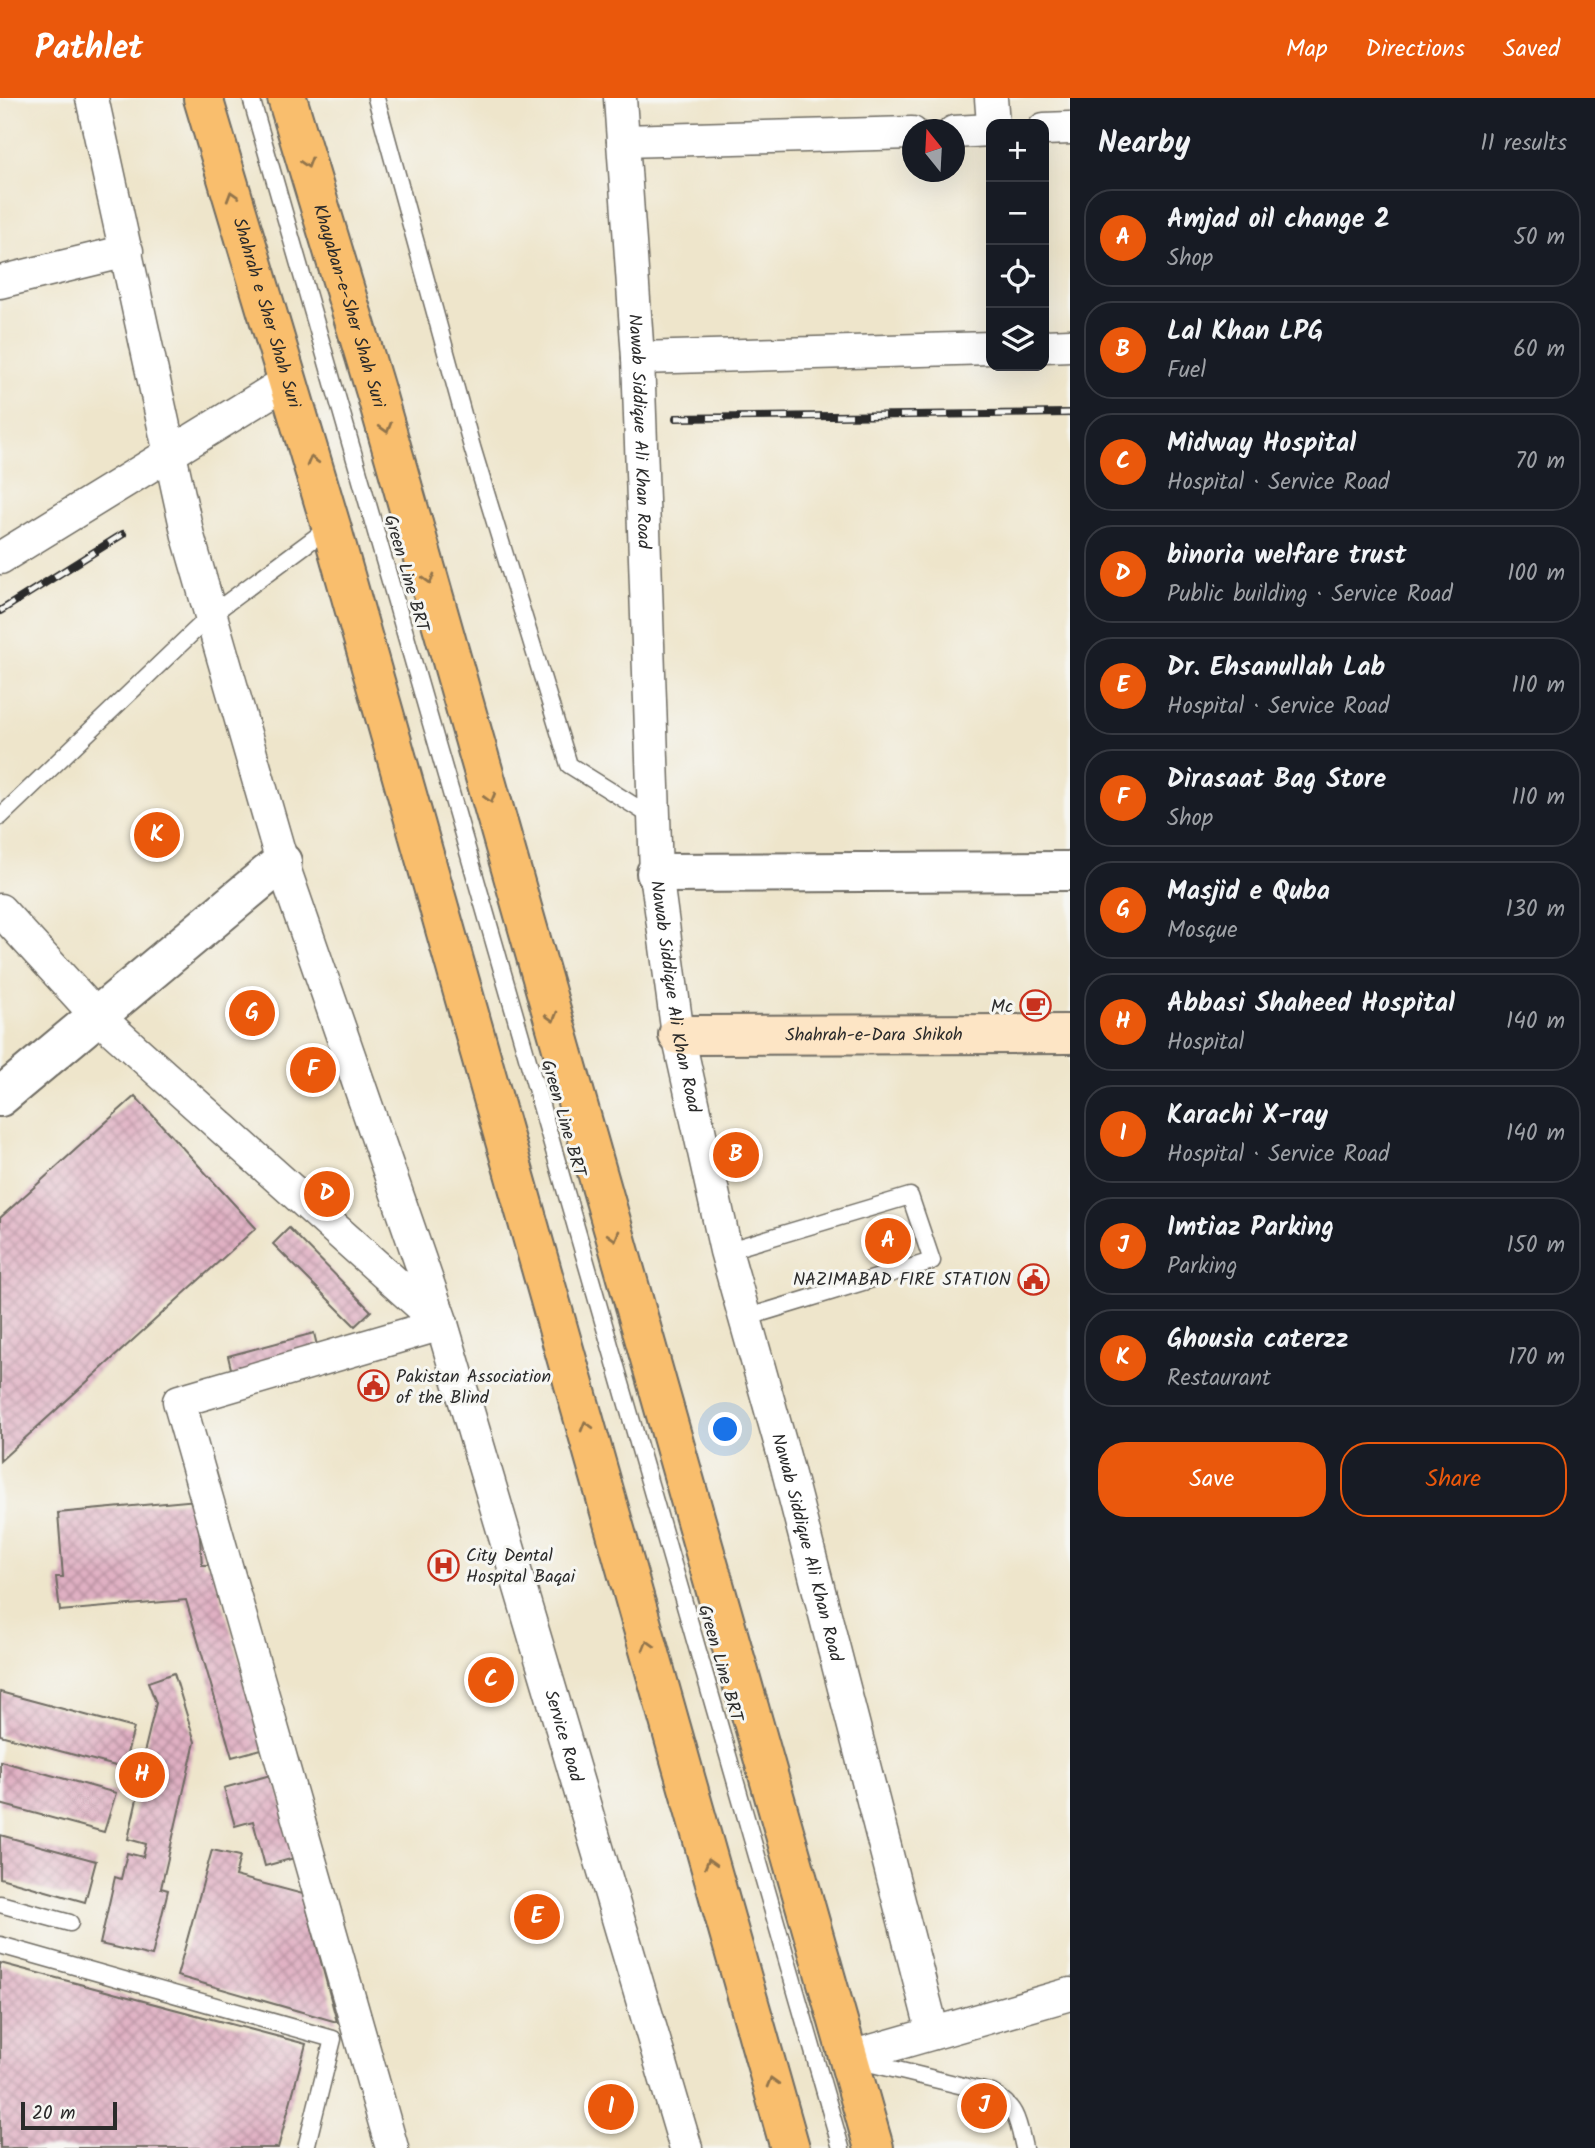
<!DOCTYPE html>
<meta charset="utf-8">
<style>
:root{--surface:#171b24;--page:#242831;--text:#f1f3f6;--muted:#9ea1a6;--line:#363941;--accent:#ea580c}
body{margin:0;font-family:Kalam,sans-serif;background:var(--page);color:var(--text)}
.controls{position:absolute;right:21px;top:21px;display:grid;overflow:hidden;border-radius:14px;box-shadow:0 7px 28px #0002}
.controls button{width:63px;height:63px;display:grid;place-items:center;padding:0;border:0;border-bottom:2px solid var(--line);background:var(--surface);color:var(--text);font:35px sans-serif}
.compass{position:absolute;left:902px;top:21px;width:63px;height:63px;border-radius:50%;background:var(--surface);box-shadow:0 7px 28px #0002;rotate:342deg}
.scale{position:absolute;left:21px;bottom:18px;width:96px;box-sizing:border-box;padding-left:7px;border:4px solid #2b2b2b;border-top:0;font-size:19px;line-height:24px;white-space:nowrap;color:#2b2b2b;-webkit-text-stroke:5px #f6f6f2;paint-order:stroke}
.you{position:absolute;left:726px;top:1332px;width:24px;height:24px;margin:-18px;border:5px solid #fff;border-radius:50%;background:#1a73e8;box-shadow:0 0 0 10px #1a73e833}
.badge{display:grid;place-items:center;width:46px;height:46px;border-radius:50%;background:var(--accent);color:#fff;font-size:23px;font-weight:700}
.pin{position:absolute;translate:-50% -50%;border:4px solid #fff;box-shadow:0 2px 7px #0006}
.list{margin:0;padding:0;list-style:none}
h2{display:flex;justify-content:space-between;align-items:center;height:91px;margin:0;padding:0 28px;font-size:30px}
h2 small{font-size:23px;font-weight:400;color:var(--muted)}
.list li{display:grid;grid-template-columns:46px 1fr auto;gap:21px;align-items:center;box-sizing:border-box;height:98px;margin:0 14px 14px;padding:0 14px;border:2px solid var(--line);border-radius:28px}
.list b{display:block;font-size:26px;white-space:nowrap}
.list p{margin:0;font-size:23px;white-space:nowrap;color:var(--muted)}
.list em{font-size:23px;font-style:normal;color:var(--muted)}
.actions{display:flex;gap:14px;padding:21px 28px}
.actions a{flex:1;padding:16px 0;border:2px solid var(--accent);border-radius:28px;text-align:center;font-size:24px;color:var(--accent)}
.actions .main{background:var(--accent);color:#fff}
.icon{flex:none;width:38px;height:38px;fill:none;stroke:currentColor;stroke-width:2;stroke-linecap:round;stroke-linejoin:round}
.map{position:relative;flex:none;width:1070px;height:2050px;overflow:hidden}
header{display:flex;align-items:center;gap:42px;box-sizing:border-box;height:98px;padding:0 35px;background:var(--accent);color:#fff}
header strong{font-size:33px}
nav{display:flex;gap:38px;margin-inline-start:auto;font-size:24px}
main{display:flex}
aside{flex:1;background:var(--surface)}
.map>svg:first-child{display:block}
</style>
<header>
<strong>Pathlet</strong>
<nav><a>Map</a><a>Directions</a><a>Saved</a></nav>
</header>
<main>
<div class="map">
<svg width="1070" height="2050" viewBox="0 0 1070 2050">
<defs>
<pattern id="building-cross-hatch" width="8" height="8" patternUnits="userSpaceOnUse" patternTransform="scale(1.75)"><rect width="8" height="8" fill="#e0b0c3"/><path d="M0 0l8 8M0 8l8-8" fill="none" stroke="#b68f9f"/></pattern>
</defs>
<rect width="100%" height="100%" fill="#f6f6f2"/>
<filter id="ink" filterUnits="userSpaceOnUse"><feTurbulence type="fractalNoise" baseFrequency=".0143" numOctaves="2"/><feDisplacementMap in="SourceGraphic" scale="14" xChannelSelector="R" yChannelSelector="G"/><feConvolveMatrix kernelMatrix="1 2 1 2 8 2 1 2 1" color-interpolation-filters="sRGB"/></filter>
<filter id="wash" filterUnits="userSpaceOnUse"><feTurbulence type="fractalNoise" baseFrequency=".00686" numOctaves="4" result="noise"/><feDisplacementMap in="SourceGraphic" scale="28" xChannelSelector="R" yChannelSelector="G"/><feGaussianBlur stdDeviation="1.57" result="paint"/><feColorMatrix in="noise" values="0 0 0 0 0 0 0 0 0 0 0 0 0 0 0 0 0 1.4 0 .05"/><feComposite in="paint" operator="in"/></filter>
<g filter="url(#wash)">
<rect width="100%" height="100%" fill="#eee5cb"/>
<g id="blocks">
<g fill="url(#building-cross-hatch)">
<polygon points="135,998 256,1130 0,1363 0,1120"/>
<polygon points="289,1130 371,1213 355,1228 273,1146"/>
<polygon points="314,1235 319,1256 233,1279 228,1258"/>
<polygon points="197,1402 202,1467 212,1467 265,1650 232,1659 186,1502 60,1513 56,1479 63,1479 58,1415"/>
<polygon points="174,1575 195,1644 161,1790 168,1792 152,1858 100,1846 115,1779 121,1781 127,1755 143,1759 146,1746 128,1741 138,1697 148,1700 152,1683 138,1680 156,1605 148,1584"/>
<polygon points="0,1594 134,1630 123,1670 0,1637"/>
<polygon points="0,1663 116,1695 104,1734 0,1706"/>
<polygon points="274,1676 298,1759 265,1768 253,1723 235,1728 224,1690"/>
<polygon points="0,1737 96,1763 85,1804 0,1780"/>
<polygon points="212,1752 240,1758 235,1778 303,1796 337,1924 177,1878"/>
<polygon points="0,1865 306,1946 278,2050 0,2050"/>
</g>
</g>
</g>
<g filter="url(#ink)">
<use href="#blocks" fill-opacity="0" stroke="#6f6c63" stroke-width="2"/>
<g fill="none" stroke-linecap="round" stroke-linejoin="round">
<defs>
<g id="service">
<polyline points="251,0 841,2050"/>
<polyline points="376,0 472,349 569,667 654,720"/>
<polyline points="0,719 212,516 331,428"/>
<polyline points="726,1153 910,1098 932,1163 745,1220"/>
<polyline points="0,1806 70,1825"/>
<polyline points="0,1847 333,1941 306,2050"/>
<path d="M860 1963 992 1995C1017 2009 1018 2024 1024 2050"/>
</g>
<g id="minor">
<path id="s1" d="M92 0 188 438 282 764 442 1226 686 2050"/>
<path id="s2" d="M620 0 638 260 656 775 678 937 726 1153 787 1369 933 1935"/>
<polyline points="991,0 993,26"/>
<polyline points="1044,31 1070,30"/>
<polyline points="954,34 991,32"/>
<polyline points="623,43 912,35"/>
<polyline points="0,184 127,153"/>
<polyline points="1044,248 1070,247"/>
<polyline points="638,260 991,250"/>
<polyline points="0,460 288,283"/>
<polyline points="0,812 96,917 438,1223"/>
<polyline points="847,1960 1070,1896"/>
<polyline points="392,2050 179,1303 442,1226"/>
</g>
<g id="tertiary">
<polyline points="656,775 1070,773"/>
<polyline points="0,999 282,764"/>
</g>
<g id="secondary">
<path id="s3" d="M678 937 1070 936"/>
</g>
<g id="primary">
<path id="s4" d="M203 0 331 428 790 2050"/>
<path id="s5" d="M287 0 376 295 874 2050"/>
</g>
</defs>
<use href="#service" stroke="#6f6c63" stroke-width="19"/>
<use href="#minor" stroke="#6f6c63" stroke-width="35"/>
<use href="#tertiary" stroke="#6f6c63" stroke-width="42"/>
<use href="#secondary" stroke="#6f6c63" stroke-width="42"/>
<use href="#primary" stroke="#6f6c63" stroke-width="42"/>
<use href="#service" stroke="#fff" stroke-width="16"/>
<use href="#minor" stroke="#fff" stroke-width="32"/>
<use href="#tertiary" stroke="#fff" stroke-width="38"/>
<use href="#secondary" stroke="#fde5c5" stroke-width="38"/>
<use href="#primary" stroke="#f9be6d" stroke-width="38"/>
<defs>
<g id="rail">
<polyline points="676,320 1070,315"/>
<polyline points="0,513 123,436"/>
</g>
</defs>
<use href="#rail" stroke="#2b2b2b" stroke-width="8"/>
<use href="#rail" stroke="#f6f6f2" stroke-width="5" stroke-dasharray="16" stroke-linecap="butt"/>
</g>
<defs><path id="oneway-chevron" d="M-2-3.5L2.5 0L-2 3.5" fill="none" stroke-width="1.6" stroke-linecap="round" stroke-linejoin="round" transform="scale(1.75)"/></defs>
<g stroke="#92744c">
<use href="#oneway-chevron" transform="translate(307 65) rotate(73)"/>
<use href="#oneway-chevron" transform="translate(232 98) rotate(-107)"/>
<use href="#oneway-chevron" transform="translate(386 330) rotate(74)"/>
<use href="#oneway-chevron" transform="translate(312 363) rotate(-106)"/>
<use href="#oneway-chevron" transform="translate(429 481) rotate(74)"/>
<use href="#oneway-chevron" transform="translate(490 700) rotate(74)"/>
<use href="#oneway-chevron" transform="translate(552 919) rotate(74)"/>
<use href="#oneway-chevron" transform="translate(614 1138) rotate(74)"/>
<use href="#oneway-chevron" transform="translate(586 1328) rotate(-106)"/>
<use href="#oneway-chevron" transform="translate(648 1547) rotate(-106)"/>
<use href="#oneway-chevron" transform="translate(710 1765) rotate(-106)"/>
<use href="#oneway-chevron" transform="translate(772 1984) rotate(-106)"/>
</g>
</g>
<defs>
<symbol id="cafe-ring" viewBox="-11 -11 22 22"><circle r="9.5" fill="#f6f6f2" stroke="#c8321e" stroke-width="1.5"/><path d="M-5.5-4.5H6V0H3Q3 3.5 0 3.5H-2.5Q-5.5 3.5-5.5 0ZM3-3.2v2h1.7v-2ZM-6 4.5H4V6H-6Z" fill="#c8321e"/></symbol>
<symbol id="civic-ring" viewBox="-11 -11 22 22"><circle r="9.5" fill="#f6f6f2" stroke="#c8321e" stroke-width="1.5"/><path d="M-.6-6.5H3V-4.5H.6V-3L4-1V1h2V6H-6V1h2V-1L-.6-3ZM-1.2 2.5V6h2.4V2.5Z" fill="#c8321e"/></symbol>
<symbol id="hospital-ring" viewBox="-11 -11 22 22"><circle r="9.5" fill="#f6f6f2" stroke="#c8321e" stroke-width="1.5"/><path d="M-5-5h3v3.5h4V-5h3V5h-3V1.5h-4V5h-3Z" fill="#c8321e"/></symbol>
</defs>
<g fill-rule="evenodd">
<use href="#cafe-ring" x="1018" y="890" width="35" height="35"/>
<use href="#civic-ring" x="1016" y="1164" width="35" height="35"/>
<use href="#civic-ring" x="356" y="1270" width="35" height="35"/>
<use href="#hospital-ring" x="426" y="1450" width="35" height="35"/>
</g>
<g text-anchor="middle" stroke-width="6" stroke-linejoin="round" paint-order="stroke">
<g font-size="18" fill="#2b2b2b" stroke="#f6f6f2">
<text dy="6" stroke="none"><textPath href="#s5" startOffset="217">Khayaban-e-Sher Shah Suri</textPath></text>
<text dy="6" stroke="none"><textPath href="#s4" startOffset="224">Shahrah e Sher Shah Suri</textPath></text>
<text dy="6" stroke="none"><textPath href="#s2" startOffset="334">Nawab Siddique Ali Khan Road</textPath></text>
<text transform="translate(407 475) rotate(74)" y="6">Green Line BRT</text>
<text dy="6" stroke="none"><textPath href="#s2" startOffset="901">Nawab Siddique Ali Khan Road</textPath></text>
<text dy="6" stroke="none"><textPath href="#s3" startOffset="196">Shahrah-e-Dara Shikoh</textPath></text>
<text transform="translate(564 1020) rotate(74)" y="6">Green Line BRT</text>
<text dy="6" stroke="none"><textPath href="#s2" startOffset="1468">Nawab Siddique Ali Khan Road</textPath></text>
<text transform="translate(721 1565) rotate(74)" y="6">Green Line BRT</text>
<text dy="6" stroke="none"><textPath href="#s1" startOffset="1706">Service Road</textPath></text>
</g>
<g font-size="18" fill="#2b2b2b" stroke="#f6f6f2" text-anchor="end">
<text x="1013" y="914">Mc</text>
<text x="1011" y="1187">NAZIMABAD FIRE STATION</text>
<text x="396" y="1284" text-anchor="start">Pakistan Association<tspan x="396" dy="21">of the Blind</tspan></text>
<text x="466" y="1463" text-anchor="start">City Dental<tspan x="466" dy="21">Hospital Baqai</tspan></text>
</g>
</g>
</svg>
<div class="controls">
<button>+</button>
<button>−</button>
<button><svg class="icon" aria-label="locate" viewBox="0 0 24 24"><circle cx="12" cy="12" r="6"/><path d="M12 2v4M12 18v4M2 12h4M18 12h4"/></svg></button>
<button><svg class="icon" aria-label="layers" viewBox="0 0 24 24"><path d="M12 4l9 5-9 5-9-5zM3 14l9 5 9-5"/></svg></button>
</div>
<svg class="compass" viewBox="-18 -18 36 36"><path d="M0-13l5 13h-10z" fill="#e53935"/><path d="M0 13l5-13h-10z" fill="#9ea1a6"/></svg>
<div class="scale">20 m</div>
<div class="you"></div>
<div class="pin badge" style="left:888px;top:1143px">A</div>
<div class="pin badge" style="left:736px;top:1057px">B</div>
<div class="pin badge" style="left:491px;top:1582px">C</div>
<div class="pin badge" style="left:327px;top:1096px">D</div>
<div class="pin badge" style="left:537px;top:1819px">E</div>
<div class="pin badge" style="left:313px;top:972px">F</div>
<div class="pin badge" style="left:252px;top:915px">G</div>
<div class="pin badge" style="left:142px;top:1677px">H</div>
<div class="pin badge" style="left:611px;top:2009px">I</div>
<div class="pin badge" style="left:984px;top:2008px">J</div>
<div class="pin badge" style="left:157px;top:737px">K</div>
</div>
<aside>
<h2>Nearby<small>11 results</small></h2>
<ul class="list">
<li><span class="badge">A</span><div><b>Amjad oil change 2</b><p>Shop</p></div><em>50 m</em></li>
<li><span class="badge">B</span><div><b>Lal Khan LPG</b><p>Fuel</p></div><em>60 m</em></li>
<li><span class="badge">C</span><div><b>Midway Hospital</b><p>Hospital · Service Road</p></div><em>70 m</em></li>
<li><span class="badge">D</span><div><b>binoria welfare trust</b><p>Public building · Service Road</p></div><em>100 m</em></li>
<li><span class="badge">E</span><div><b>Dr. Ehsanullah Lab</b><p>Hospital · Service Road</p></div><em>110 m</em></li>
<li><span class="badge">F</span><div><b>Dirasaat Bag Store</b><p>Shop</p></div><em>110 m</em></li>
<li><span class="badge">G</span><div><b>Masjid e Quba</b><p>Mosque</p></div><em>130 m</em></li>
<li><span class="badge">H</span><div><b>Abbasi Shaheed Hospital</b><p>Hospital</p></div><em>140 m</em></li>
<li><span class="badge">I</span><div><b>Karachi X-ray</b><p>Hospital · Service Road</p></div><em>140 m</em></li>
<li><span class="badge">J</span><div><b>Imtiaz Parking</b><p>Parking</p></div><em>150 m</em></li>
<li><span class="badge">K</span><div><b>Ghousia caterzz</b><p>Restaurant</p></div><em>170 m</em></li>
</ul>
<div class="actions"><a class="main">Save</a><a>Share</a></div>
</aside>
</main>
